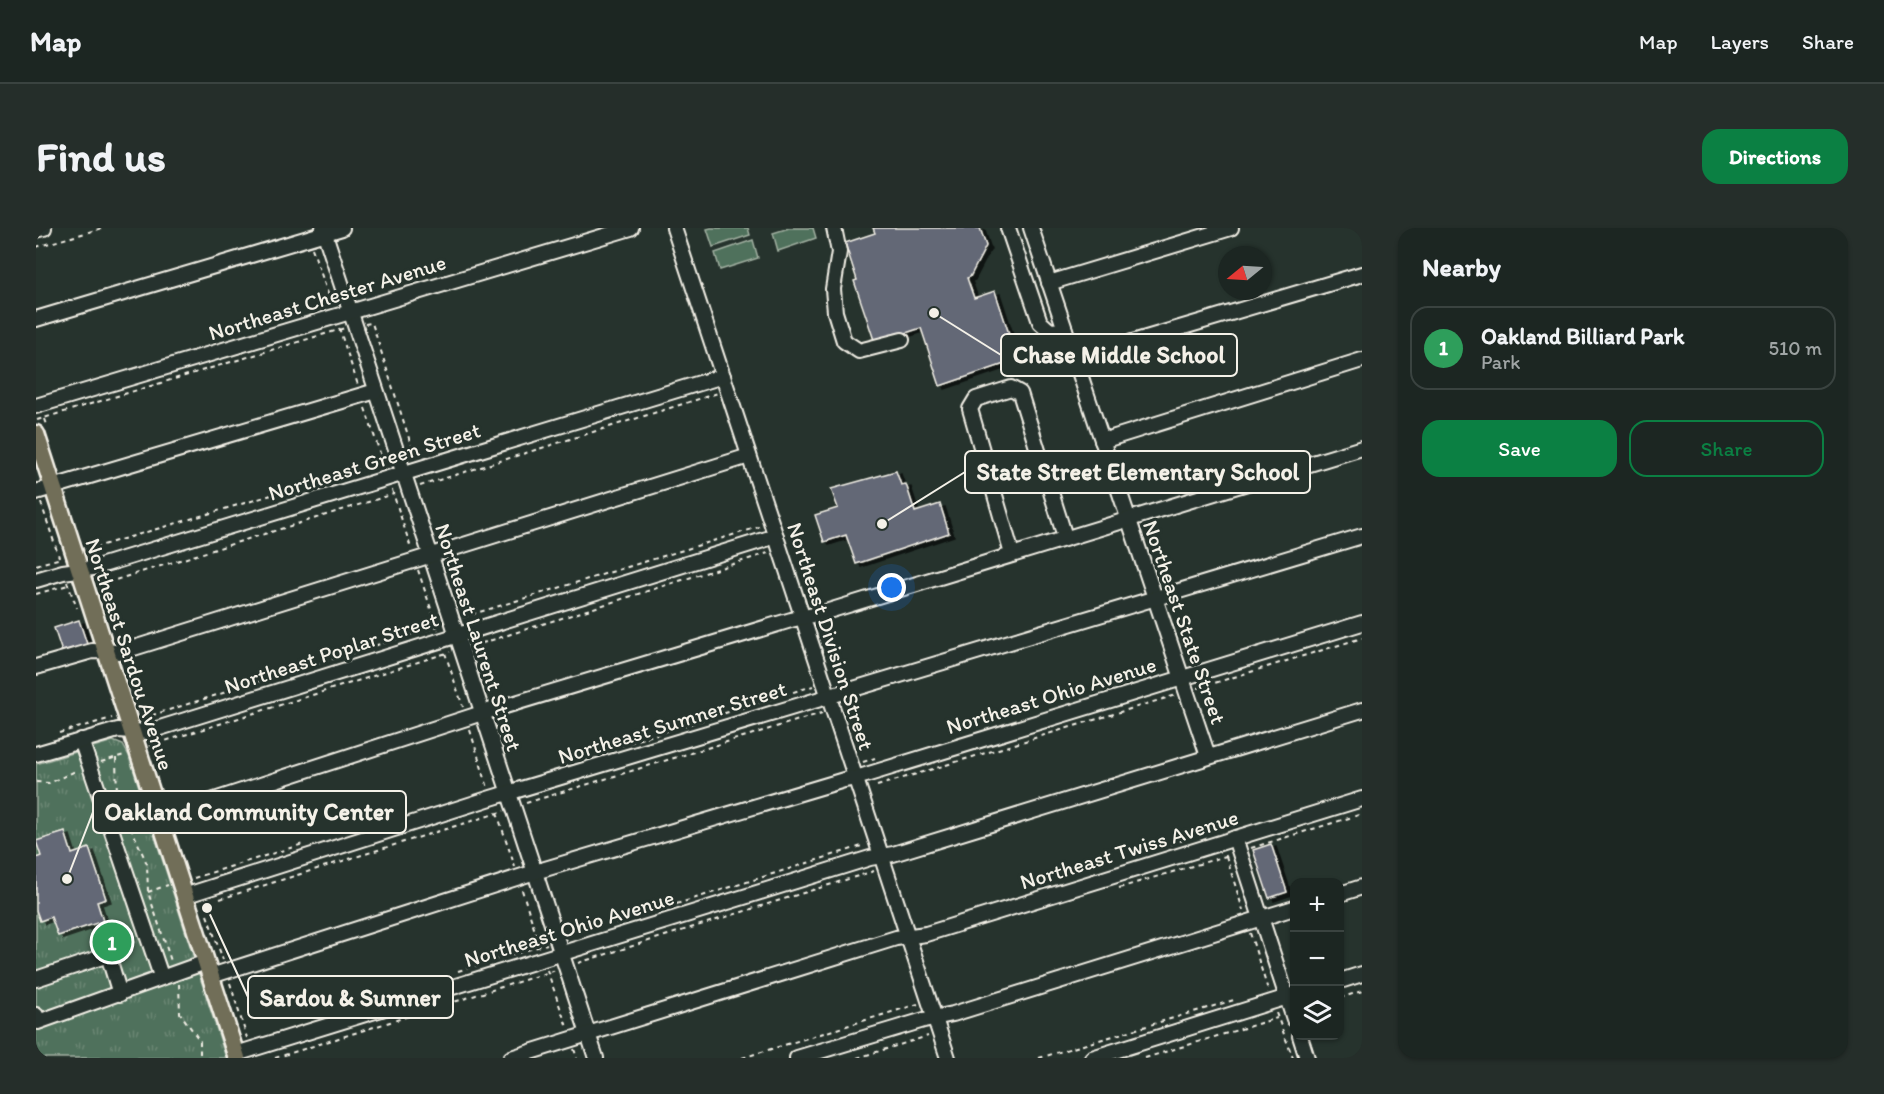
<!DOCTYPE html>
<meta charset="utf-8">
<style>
:root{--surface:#1c2622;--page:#252e2a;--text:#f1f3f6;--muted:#a0a5a5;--line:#3a4340;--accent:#0b8043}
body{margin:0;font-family:Itim,sans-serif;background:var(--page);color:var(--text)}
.controls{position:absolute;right:18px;bottom:18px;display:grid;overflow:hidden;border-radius:12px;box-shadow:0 2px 4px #0004}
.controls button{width:54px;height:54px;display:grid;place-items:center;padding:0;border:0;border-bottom:2px solid var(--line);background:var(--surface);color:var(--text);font:30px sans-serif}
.compass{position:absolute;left:1182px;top:18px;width:54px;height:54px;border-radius:50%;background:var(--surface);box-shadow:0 2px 4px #0004;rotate:252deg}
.you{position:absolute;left:856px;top:360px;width:21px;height:21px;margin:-15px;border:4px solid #fff;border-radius:50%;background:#1a73e8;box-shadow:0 0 0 9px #1a73e833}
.badge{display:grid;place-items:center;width:39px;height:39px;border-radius:50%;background:var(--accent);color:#fff;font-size:20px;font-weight:700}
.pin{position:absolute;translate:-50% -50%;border:3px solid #fff;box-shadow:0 2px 6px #0006}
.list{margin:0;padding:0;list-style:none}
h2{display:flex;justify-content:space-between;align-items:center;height:78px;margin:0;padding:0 24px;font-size:26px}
h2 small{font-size:20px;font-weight:400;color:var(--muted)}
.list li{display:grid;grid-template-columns:39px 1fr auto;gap:18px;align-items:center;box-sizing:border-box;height:84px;margin:0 12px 12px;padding:0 12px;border:2px solid var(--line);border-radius:18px}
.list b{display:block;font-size:22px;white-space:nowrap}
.list p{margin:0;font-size:20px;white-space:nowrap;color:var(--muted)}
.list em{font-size:20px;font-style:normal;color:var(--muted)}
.actions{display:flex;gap:12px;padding:18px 24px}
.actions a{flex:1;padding:14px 0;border:2px solid var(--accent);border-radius:18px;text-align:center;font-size:21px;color:var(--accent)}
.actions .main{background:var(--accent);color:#fff}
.icon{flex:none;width:33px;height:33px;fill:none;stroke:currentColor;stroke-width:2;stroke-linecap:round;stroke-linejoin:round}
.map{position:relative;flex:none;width:1326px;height:830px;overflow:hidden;border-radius:18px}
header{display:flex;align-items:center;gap:36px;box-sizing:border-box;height:84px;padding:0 30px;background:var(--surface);border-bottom:2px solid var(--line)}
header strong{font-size:28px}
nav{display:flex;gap:33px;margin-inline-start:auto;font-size:21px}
.intro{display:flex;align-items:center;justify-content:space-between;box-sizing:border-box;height:144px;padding:0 36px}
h1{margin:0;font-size:42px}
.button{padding:15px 27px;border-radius:18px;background:var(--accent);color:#fff;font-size:21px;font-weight:700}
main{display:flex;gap:36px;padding:0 36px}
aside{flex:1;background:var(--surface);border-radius:18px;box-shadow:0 2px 4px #0004}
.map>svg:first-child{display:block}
</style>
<header>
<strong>Map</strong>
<nav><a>Map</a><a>Layers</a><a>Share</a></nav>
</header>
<div class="intro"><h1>Find us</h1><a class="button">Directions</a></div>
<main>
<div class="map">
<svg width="1326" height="830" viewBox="0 0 1326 830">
<defs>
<pattern id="park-tufts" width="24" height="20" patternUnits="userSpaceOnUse" patternTransform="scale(1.5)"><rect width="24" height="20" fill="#50715c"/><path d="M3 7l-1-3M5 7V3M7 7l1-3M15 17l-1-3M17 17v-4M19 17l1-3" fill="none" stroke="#6a8673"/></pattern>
<filter id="shadow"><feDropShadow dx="5" dy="3" stdDeviation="0" flood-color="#0009"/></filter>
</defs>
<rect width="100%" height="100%" fill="#26332d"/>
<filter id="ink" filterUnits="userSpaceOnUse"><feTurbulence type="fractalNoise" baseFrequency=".0167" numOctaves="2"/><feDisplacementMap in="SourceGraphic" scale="12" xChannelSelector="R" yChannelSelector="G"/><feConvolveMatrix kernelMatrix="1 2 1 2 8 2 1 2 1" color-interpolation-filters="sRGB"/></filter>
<g filter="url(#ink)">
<polygon fill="url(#park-tufts)" stroke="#a2b1a2" stroke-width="1.5" points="77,513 87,517 93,528 190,830 0,830 0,536"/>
<g fill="#50715c" stroke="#a2b1a2" stroke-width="1.5">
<polygon points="675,0 712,0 714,7 677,19 671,1"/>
<polygon points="753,0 777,0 780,10 742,23 737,5"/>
<polygon points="717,12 722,30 684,42 679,25"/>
</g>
<g fill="#646876" stroke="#f4f1e8" stroke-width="1.5" filter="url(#shadow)">
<polygon points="837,0 944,0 950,18 934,49 931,50 938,70 959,63 974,109 979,108 986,130 904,158 885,100 839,115 818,53 821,52 809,15 839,5"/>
<polygon points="860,243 865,257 870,256 879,284 904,276 913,305 820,336 810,307 788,314 779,287 802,280 795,261"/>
<polygon points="43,392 52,419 27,427 18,400"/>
<polygon points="29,604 36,626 53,620 70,671 61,674 67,693 22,708 15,689 4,693 0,682 0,630 5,628 0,613"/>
<polygon points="1235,616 1251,664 1233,670 1217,622"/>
</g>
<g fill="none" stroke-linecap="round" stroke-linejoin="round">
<defs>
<g id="minor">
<polyline points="287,0 560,830"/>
<polyline points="638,0 912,830"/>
<polyline points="798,0 803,24 797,61 799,84 808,113 823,123 866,112"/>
<polyline points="972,0 1004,94 1014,103 1029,102"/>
<polyline points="995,0 1172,528"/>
<polyline points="0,2 8,0"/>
<polyline points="1013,55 1195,0"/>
<polyline points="0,91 306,0"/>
<polyline points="1039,131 1326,46"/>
<polyline points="0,178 595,0"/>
<polyline points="1066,213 1326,132"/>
<polyline points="0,264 340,163"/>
<polyline points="976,326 934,181 940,171 975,160 984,165 1029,309"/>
<polyline points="0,352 27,344 57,340 687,148"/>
<polyline points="0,439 56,423 85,424 713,228"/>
<polyline points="45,512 125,748"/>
<polyline points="0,526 82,502 111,504 740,308"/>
<polyline points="123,590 446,485 755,392 786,385 1326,220"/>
<polyline points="1199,610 1258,791"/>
<polyline points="1304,666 1326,659"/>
<polyline points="148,668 455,570 1326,308"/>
<polyline points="175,748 499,644 808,552 820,550 1326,395"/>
<polyline points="0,751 72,727 84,766"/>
<polyline points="1304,753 1326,746"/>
<polyline points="0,787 2,794 170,734"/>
<polyline points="1264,808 1271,830"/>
<polyline points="200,826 834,630 857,626 1326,482"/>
<polyline points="475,830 860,710 890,706 1326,571"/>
<polyline points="761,830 888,792 917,786 1258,680"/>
<polyline points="1056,830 1258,767"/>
</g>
<polyline id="major" points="0,206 201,830"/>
</defs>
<use href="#minor" stroke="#f4f1e8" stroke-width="18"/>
<use href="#major" stroke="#f4f1e8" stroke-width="21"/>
<g stroke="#f4f1e8" stroke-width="2" stroke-dasharray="4.5 4.5" stroke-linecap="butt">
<polyline points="0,19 67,0"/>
<polyline points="276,20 296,77"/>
<polyline points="283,79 295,76"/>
<polyline points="329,96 336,95 379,229"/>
<polyline points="303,100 322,157"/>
<polyline points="329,180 349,240"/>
<polyline points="9,191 11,197"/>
<polyline points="1,192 309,100"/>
<polyline points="384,258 682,165"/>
<polyline points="356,262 375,320"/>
<polyline points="5,275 23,329"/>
<polyline points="50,322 347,234"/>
<polyline points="0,337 25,330"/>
<polyline points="382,342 402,402"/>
<polyline points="31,354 41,380"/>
<polyline points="63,357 358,266"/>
<polyline points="0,366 32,357"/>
<polyline points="427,389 723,299"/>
<polyline points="437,418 732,325"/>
<polyline points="409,425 427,479"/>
<polyline points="1162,460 1326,410"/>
<polyline points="107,490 402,398"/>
<polyline points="434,502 452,560"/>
<polyline points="23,505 76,490"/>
<polyline points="585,517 777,458"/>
<polyline points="113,518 414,424"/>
<polyline points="80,530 81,567 111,636 112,664 135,733"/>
<polyline points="65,534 88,527"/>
<polyline points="827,534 839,530"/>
<polyline points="0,554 13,555 42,542"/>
<polyline points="841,558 1140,467"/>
<polyline points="490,575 786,485"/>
<polyline points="461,585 479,639"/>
<polyline points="1215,620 1326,586"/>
<polyline points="1118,621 1173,604"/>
<polyline points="1190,628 1207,682"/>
<polyline points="158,650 267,616"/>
<polyline points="1083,660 1193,627"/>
<polyline points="486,662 504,719"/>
<polyline points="112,664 132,657"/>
<polyline points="184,671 468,583"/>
<polyline points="171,687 187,732"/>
<polyline points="580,695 829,617"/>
<polyline points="1214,705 1232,762"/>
<polyline points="542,735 838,643"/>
<polyline points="511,742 531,799"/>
<polyline points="422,743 511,716"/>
<polyline points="194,755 211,810"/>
<polyline points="143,756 144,785 164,813 164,830"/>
<polyline points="1304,770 1326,763"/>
<polyline points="1240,785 1257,830"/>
<polyline points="538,821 541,830"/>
<polyline points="239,830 520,742"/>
<polyline points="706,830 882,776"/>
<polyline points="821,830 892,808"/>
<polyline points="1003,830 1198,772"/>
<polyline points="1109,830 1241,790"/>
</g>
<use href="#minor" stroke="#26332d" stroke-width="14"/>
<use href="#major" stroke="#716e59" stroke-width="16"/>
</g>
</g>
<g text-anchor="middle" stroke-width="6" stroke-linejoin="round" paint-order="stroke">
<g font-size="22" fill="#f4f1e8" stroke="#26332d">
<text transform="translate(291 69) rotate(-17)" y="8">Northeast Chester Avenue</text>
<text transform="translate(338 233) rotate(-17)" y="8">Northeast Green Street</text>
<text transform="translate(1149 394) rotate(71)" y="8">Northeast State Street</text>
<text transform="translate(795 408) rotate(72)" y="8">Northeast Division Street</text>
<text transform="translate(443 409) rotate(72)" y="8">Northeast Laurent Street</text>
<text transform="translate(295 424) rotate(-18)" y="8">Northeast Poplar Street</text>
<text transform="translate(94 426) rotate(72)" y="8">Northeast Sardou Avenue</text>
<text transform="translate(1015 467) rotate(-17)" y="8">Northeast Ohio Avenue</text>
<text transform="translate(636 494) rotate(-17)" y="8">Northeast Sumner Street</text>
<text transform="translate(1093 621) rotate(-17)" y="8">Northeast Twiss Avenue</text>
<text transform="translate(533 700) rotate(-17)" y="8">Northeast Ohio Avenue</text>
</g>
</g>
<path fill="none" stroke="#f4f1e8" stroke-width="2" d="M898 85L965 127M846 296L929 244M31 651L57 584M171 680L212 769"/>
<g fill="#f4f1e8" stroke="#26332d" stroke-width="2">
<circle cx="898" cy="85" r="6"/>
<circle cx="846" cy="296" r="6"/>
<circle cx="31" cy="651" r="6"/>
<circle cx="171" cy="680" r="6"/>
</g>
<g fill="#26332d" stroke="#f4f1e8" stroke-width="2">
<rect x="965" y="106" width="236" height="42" rx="6"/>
<rect x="929" y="223" width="345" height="42" rx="6"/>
<rect x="57" y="563" width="313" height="42" rx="6"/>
<rect x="212" y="748" width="205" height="42" rx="6"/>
</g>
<g font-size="24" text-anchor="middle" font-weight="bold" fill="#f4f1e8">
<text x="1083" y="135">Chase Middle School</text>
<text x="1102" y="252">State Street Elementary School</text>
<text x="213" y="592">Oakland Community Center</text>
<text x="314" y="778">Sardou &amp; Sumner</text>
</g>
</svg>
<div class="controls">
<button>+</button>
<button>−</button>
<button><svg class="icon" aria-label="layers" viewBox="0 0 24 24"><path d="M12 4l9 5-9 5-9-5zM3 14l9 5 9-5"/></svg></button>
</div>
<svg class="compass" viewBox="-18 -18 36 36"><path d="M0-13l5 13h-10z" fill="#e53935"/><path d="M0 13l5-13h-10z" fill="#a0a5a5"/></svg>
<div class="you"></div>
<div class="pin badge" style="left:76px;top:714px;background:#2e9e5b">1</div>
</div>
<aside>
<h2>Nearby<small></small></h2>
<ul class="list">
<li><span class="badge" style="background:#2e9e5b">1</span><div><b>Oakland Billiard Park</b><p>Park</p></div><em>510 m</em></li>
</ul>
<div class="actions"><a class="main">Save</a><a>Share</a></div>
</aside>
</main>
